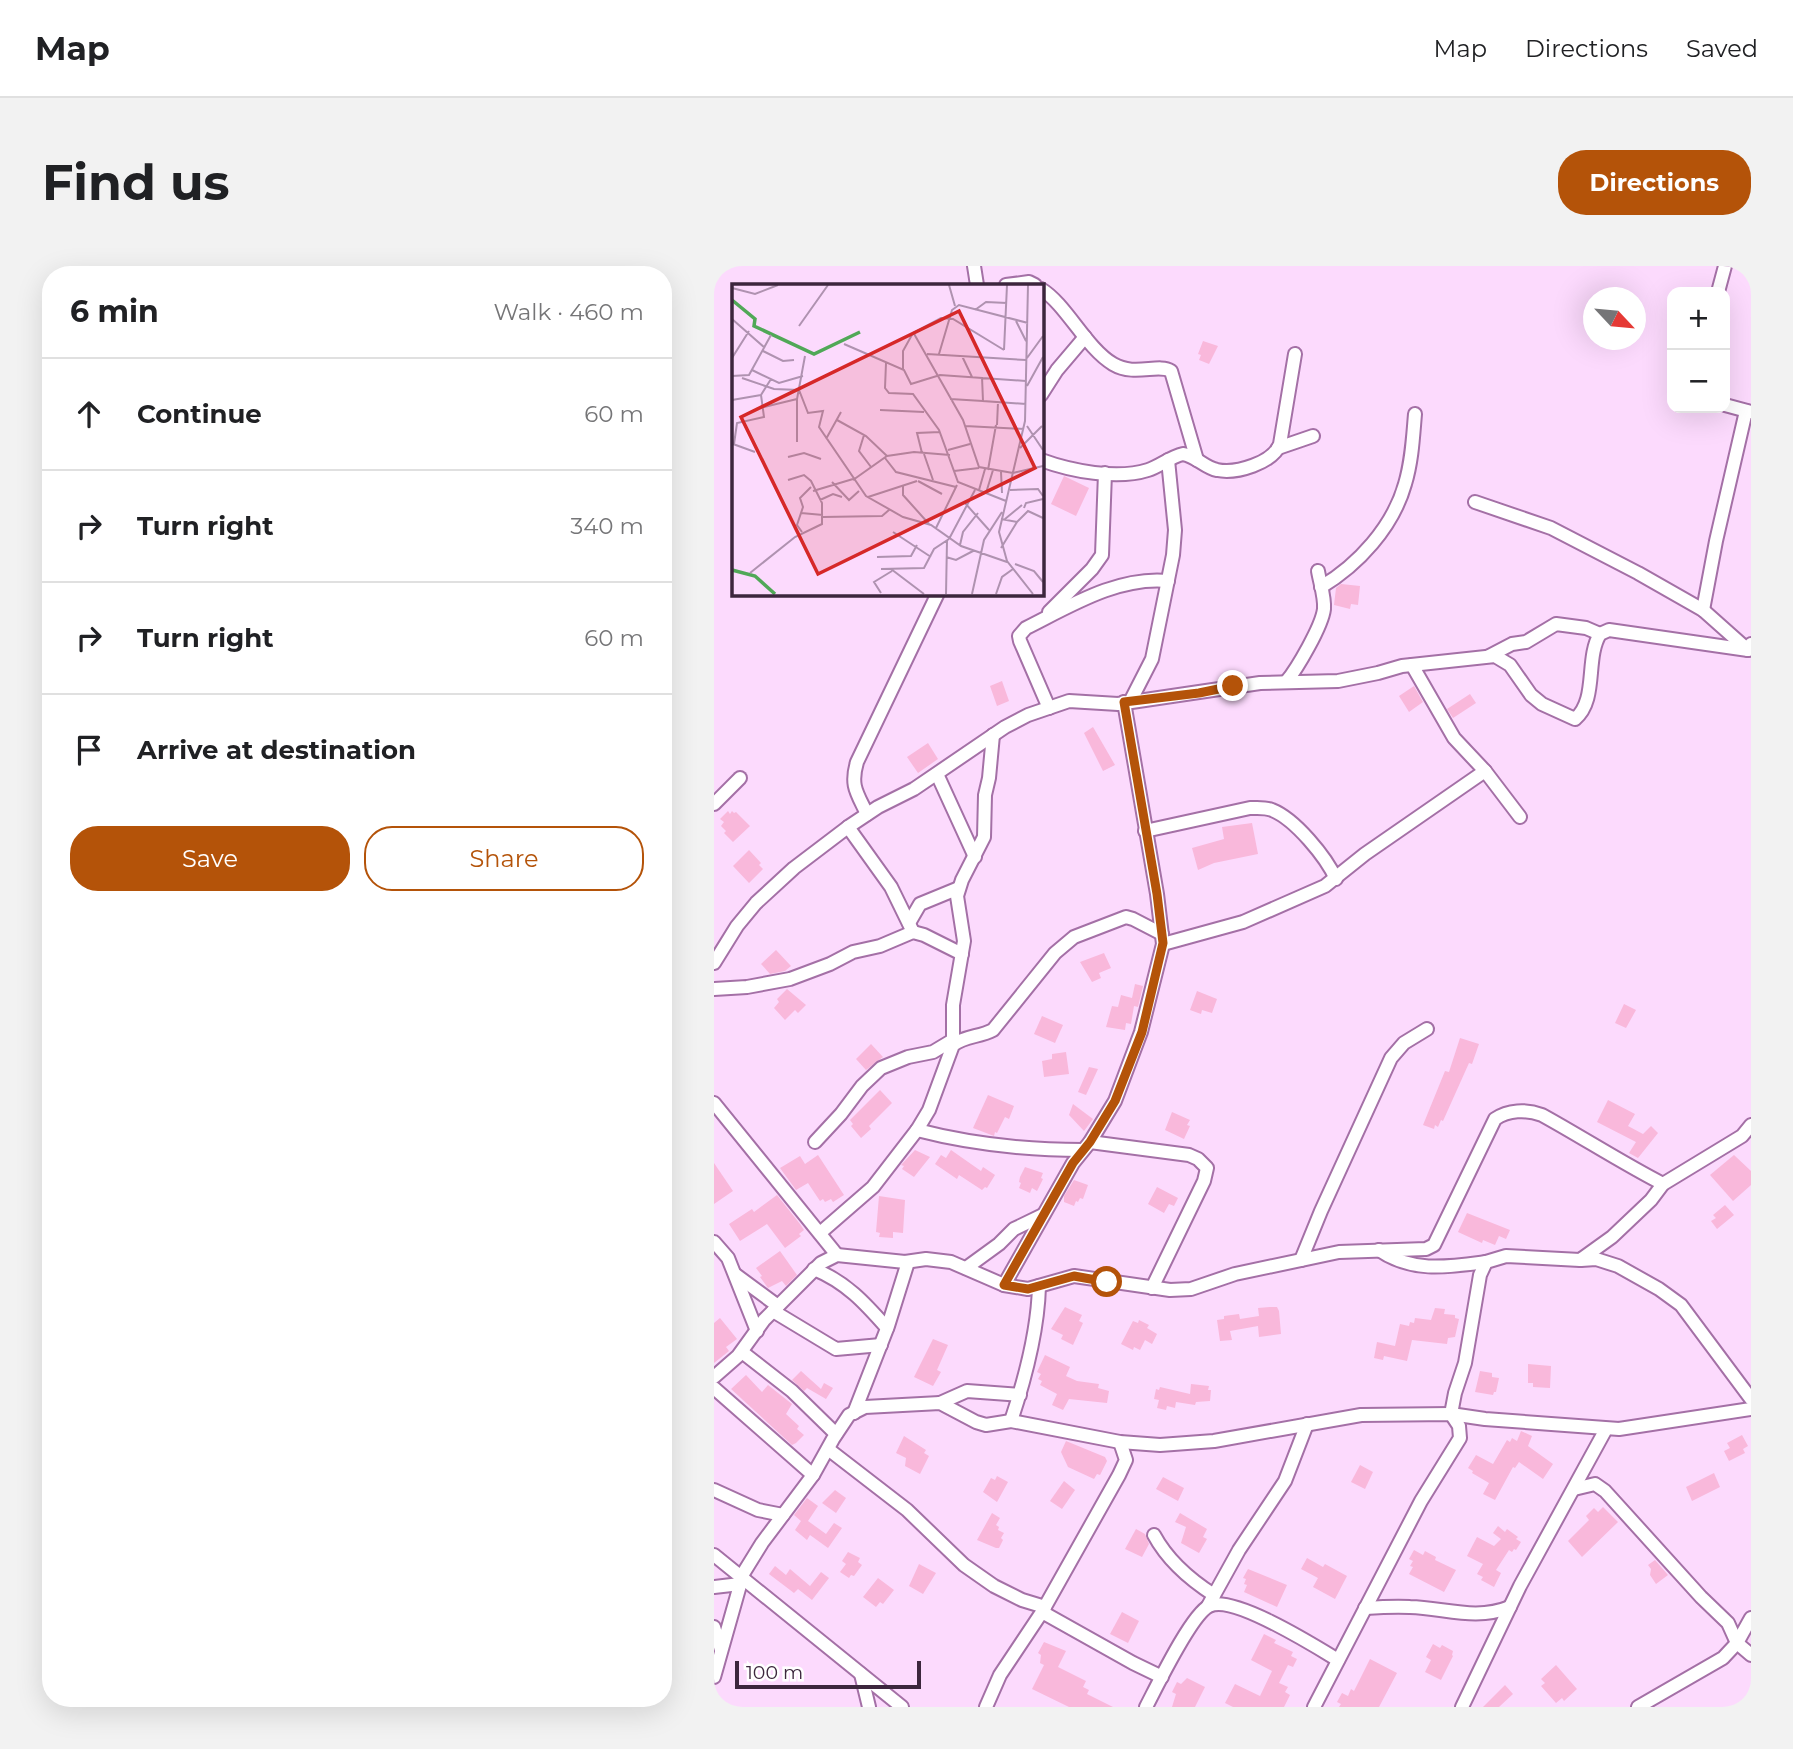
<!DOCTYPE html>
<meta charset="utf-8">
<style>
:root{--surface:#fff;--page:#f2f2f2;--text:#202124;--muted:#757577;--line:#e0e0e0;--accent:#b45309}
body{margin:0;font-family:Montserrat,sans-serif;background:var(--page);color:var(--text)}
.controls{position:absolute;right:21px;top:21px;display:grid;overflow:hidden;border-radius:14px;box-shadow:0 7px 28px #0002}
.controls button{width:63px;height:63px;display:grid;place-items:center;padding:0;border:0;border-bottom:2px solid var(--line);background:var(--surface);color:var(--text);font:35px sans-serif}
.compass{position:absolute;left:869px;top:21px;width:63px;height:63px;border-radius:50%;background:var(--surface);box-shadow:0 7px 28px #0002;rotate:116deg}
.scale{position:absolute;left:21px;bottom:18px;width:186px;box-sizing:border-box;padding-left:7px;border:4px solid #3c263d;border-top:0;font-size:19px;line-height:24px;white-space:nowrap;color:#3c263d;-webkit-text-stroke:5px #fff;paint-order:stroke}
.stop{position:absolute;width:21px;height:21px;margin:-16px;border:5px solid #b45309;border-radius:50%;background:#fff}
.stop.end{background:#b45309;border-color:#fff;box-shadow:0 2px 7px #0008}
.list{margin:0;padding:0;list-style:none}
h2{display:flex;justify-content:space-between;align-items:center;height:91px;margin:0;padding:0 28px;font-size:30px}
h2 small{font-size:23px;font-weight:400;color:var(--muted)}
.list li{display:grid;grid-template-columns:46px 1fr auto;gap:21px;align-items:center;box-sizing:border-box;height:112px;padding:0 28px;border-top:2px solid var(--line)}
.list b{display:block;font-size:26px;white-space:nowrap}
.list em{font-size:23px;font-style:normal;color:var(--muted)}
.actions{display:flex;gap:14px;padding:21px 28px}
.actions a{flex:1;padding:16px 0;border:2px solid var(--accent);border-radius:28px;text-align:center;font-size:24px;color:var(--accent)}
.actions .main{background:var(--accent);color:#fff}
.icon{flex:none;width:38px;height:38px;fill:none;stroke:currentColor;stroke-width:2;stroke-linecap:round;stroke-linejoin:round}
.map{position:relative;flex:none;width:1037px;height:1441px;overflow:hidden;border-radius:28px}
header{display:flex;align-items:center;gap:42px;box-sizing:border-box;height:98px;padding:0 35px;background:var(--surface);border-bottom:2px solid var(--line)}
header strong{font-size:33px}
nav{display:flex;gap:38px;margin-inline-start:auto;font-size:24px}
.intro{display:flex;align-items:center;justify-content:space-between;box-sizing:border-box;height:168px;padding:0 42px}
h1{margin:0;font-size:49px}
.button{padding:18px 32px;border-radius:28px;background:var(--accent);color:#fff;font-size:24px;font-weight:700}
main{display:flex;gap:42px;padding:0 42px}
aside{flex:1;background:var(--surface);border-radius:28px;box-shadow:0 7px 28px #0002}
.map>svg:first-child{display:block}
</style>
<header>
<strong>Map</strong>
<nav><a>Map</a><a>Directions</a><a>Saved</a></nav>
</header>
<div class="intro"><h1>Find us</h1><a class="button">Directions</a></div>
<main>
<aside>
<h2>6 min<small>Walk · 460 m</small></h2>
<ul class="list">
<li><svg class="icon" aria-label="ahead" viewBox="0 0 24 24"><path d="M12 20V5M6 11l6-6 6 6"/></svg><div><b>Continue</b></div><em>60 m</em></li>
<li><svg class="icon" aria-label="right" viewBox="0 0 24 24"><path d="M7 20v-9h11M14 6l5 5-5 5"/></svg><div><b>Turn right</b></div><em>340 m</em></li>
<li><svg class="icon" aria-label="right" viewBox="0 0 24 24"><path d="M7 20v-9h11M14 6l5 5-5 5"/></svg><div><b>Turn right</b></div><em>60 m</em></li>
<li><svg class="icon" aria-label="arrive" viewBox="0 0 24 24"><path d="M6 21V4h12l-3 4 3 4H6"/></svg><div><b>Arrive at destination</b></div></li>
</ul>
<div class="actions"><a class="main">Save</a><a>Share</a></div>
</aside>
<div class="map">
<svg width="1037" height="1441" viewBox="0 0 1037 1441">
<rect width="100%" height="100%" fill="#fcdafd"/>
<g fill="#f9b8db">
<polygon points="489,75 504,80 495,98 485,94 487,89 484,88"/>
<polygon points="350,210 375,222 362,250 337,238"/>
<polygon points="627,318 646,320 644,339 637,338 636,343 620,339 622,322"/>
<polygon points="288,415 295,435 283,440 276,420"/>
<polygon points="700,420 709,436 695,446 685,430"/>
<polygon points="756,428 762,437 739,452 733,443"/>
<polygon points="379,461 401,499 389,505 370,467"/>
<polygon points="214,477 224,493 204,507 193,491"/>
<polygon points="14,545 16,548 18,545 20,547 22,546 36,560 19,576 10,567 12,565 7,560 10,556 6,553"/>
<polygon points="538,557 544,588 500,597 484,604 478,582 510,573 508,561"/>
<polygon points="35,584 47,597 45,599 49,603 35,617 19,600"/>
<polygon points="62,684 77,700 71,705 56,708 47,698"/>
<polygon points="390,687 397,702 385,707 387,712 378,716 366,696"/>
<polygon points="421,718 429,720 424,741 420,740 417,758 412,757 411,764 392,761 398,740 404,741 407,729 418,732"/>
<polygon points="73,723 92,739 84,747 81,744 71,754 60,742 65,736 63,733"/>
<polygon points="483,725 503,733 498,747 488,744 487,748 476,744"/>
<polygon points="910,738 922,744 912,762 901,757"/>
<polygon points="328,750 349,759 341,777 320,768"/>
<polygon points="746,772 765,778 758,798 755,797 729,855 727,854 724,861 721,859 720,863 709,859 731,805 735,806"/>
<polygon points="157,778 169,791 152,804 142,793"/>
<polygon points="352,786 355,808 330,811 328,795 338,793 338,788"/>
<polygon points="375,801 384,803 372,829 364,826"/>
<polygon points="166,824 178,837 155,860 157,863 147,872 137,860 139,858 136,854"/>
<polygon points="274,829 300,840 295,853 291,851 283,867 281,866 280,870 259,862"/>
<polygon points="894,834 921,848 914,860 929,868 937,860 944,867 924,892 915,887 922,876 883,856"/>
<polygon points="359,838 379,853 370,865 355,849"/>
<polygon points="458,846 476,854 473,859 476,860 470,873 451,864"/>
<polygon points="201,884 216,891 200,911 188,903 190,900 187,899"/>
<polygon points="237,884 267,905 269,901 281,909 273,922 271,921 268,924 245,909 243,913 221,898 227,889 232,892"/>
<polygon points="104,889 130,929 119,936 117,933 111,936 109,933 106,935 94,917 82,924 66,902 86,890 91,898"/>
<polygon points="1020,889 1037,905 1037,919 1019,935 996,909"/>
<polygon points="0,897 19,925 0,938"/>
<polygon points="311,901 329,907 327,912 329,913 323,925 318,922 316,927 305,922 307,917 305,916 306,911"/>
<polygon points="360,914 374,919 369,933 366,932 364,936 362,935 360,940 350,936 350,930"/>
<polygon points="443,921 464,932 460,940 455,938 450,947 434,938"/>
<polygon points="63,929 86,958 90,964 85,968 87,970 71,982 53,958 26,975 15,958 38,943 40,946"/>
<polygon points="165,930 191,934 189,967 179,966 179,972 165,971 166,967 162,966"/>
<polygon points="1011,939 1020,949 1003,963 997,955 1002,952 999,949"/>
<polygon points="753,947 796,964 792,973 785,970 781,979 769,974 768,977 744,966"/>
<polygon points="66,985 83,1009 72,1020 68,1015 54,1022 46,1011 48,1010 42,1002"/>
<polygon points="351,1041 368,1049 365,1055 369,1057 359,1079 347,1073 349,1069 337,1063"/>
<polygon points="556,1041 563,1041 565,1045 567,1068 545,1071 544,1060 516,1065 518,1074 506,1075 503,1054 510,1053 510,1050 525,1048 526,1053 545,1050 544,1042"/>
<polygon points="721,1042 731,1043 730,1048 741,1049 741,1052 745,1053 741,1071 734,1072 733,1078 698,1074 693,1095 670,1090 669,1094 660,1092 663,1076 681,1080 686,1058 695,1060 696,1056 700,1057 701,1052 717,1054"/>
<polygon points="6,1052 23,1073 12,1081 15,1085 0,1097 0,1057"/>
<polygon points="425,1054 435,1059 433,1062 443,1068 438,1078 431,1074 426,1084 420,1081 419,1084 407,1078 419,1055 424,1057"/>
<polygon points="219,1073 234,1079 223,1104 227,1106 219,1120 200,1111"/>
<polygon points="331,1089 356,1101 352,1110 363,1115 385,1118 384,1122 395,1125 393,1137 355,1133 349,1144 338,1139 343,1128 326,1119 328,1115 324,1113 327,1108 323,1106"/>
<polygon points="814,1098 837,1100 836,1122 819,1121 819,1117 814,1117"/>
<polygon points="87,1105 107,1123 110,1117 119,1122 112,1133 93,1122 90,1125 78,1114"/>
<polygon points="766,1105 778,1107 778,1111 785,1112 782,1126 780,1126 779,1129 761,1126"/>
<polygon points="32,1109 48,1126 54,1119 78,1138 72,1148 85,1160 83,1163 90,1169 82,1177 78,1179 17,1123"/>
<polygon points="477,1118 495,1120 494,1124 497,1124 496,1135 482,1136 481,1139 462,1136 461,1142 453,1140 452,1144 443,1142 445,1134 440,1133 442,1123 445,1124 446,1121 476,1128"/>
<polygon points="807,1165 818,1170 814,1180 839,1198 829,1213 805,1196 801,1202 799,1201 781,1234 769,1228 775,1217 758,1207 759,1205 754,1202 762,1189 779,1198 793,1174 796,1176 798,1172 803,1175"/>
<polygon points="1028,1169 1034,1180 1029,1183 1031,1187 1015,1195 1010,1185 1016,1182 1013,1177"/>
<polygon points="190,1170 212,1184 210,1187 215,1190 206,1208 191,1200 192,1192 182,1187"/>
<polygon points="352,1175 391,1191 393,1195 386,1209 383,1208 380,1213 354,1201 347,1186"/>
<polygon points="646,1199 659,1206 651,1223 637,1216"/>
<polygon points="1000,1207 1006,1221 978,1235 972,1221"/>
<polygon points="283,1210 294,1216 283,1236 269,1226 277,1212 281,1214"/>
<polygon points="449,1211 470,1222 464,1235 442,1223"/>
<polygon points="350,1215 361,1224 348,1243 336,1235"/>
<polygon points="121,1224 132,1232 122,1247 108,1237"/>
<polygon points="93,1232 104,1240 94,1255 112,1268 120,1257 128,1262 114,1282 96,1269 93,1274 81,1264 87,1255 80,1249"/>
<polygon points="889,1241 904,1256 868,1291 854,1275 875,1254 872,1250 880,1242 884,1246"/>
<polygon points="278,1247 286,1252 282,1259 285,1261 284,1264 290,1267 287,1272 289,1274 285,1282 282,1282 263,1274"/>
<polygon points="466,1247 493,1263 489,1271 493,1273 485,1287 467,1277 472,1261 461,1256"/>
<polygon points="784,1260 791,1266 793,1263 804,1271 802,1273 807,1276 802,1284 800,1283 798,1286 795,1284 782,1304 787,1307 780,1321 767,1314 769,1311 763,1308 769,1298 753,1290 763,1271 780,1280 787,1273 779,1267"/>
<polygon points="422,1263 431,1268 435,1278 428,1291 411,1283"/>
<polygon points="700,1284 709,1289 711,1285 722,1291 721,1294 742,1304 730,1326 695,1308 699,1301 696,1300 699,1295 695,1293"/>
<polygon points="134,1286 146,1292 144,1296 148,1299 140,1310 137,1309 135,1312 126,1306 132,1298 128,1295"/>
<polygon points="593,1292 609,1301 611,1298 633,1310 621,1333 599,1321 604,1312 587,1303"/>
<polygon points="941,1294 954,1309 942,1318 936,1309 937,1303 934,1299"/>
<polygon points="205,1298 222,1307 209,1328 195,1320"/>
<polygon points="61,1300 72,1309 76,1303 96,1320 107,1306 115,1312 98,1334 84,1323 80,1327 55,1308"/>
<polygon points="534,1303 573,1319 563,1341 530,1326 533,1319 530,1318 532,1313 529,1312"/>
<polygon points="164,1312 180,1324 169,1338 166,1336 162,1341 149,1331"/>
<polygon points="408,1346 425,1355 414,1377 396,1368"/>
<polygon points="550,1368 562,1374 560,1377 579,1386 577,1390 583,1393 579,1401 574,1399 565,1417 574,1421 571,1426 576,1429 570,1441 519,1441 511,1437 521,1418 546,1430 558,1405 537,1394"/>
<polygon points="330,1376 352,1385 344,1401 372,1415 369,1421 375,1424 373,1428 399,1441 355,1441 318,1423 330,1399 326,1397 327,1389 324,1387"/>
<polygon points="719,1378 726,1382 728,1379 739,1385 738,1389 739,1390 727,1414 711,1406 717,1394 712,1391"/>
<polygon points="656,1393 683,1407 665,1441 625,1441 627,1438 623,1436 628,1427 634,1430 637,1423 640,1425"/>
<polygon points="842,1399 863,1423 850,1435 848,1432 842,1437 827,1420 831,1417 827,1413"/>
<polygon points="473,1412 491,1421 481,1441 458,1441 462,1428 458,1426 463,1416 467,1418"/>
<polygon points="791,1419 799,1428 785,1441 769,1441"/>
</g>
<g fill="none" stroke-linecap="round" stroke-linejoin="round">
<defs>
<g id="minor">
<polyline points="260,0 263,19"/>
<polyline points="292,19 315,16 321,19"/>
<path d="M327 23C352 38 372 82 399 98 421 111 444 97 457 105L483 194"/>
<polyline points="1004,26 1011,0"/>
<polyline points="327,129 343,104 371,71"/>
<polyline points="1011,139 1037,146"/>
<polyline points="564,182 599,170"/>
<path d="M327 194C357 205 403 214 434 204 446 200 456 191 469 188 482 190 491 202 503 204 522 208 559 197 566 178L581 88"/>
<polyline points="761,236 837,262 924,307 989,344 1034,384"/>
<path d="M607 321C644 299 679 261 691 218 698 195 699 171 701 148"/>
<polyline points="989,344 1002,275 1032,145"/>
<polyline points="335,346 378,303 388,289 391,207"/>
<polyline points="775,390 798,378 812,376 842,358 872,362 886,368"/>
<polyline points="698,399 740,472 771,505 806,551"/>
<path d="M572 416C583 403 608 360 610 343 611 331 606 317 604 305"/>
<polyline points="416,436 438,393 459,289 461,264 454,194"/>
<path d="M335 442 306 375 305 370 312 362C356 340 404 310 454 315"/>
<polyline points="223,508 261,591"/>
<polyline points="0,538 26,512"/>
<path d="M153 548C143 527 136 520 143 496L224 327"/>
<polyline points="134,561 177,621 199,666"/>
<path d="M431 565 536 542C543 542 551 541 558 544 581 553 612 591 622 613"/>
<polyline points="195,657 206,638 245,622"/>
<polyline points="449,678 529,656 611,620 651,588 771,505"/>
<path d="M0 697 23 660 42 637 80 602 134 561 164 541 200 523 291 461 314 449 355 435 404 438 546 417 624 415 664 407 688 400 781 390 796 399 817 429 828 438 861 453C884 434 871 392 886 368L895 364 1034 384 1037 378"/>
<polyline points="0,723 33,721 76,713 116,698 139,686 166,680 199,666 210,669 248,688"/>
<polyline points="239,779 239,739 250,675 243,630 248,614 270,571 271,529 275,512 279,469"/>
<polyline points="0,837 123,989"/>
<path d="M203 864C257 878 313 884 369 884"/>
<polyline points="101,876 127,848 148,820 167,802 194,791 219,786 239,774"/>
<polyline points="376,876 475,889 484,893 493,902 490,915 438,1022"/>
<path d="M106 967 159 921 203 864 215 844 239 779C250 770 266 771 279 764L341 687 360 671 412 651 419 653 448 668"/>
<polyline points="0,976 14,992 43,1065"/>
<path d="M665 984C698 1007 734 1001 772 996"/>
<polyline points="587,994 607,945 677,792 690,777 713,763"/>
<polyline points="867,994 882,993 904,1000 945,1023 967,1039 1037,1133"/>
<polyline points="252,1002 285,978 300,963 329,949"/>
<path d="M100 1003C132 1016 151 1037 173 1062"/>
<polyline points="22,1009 64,1040"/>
<polyline points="290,1019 359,897 376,876 401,835 427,766 449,678 443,628 410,436"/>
<polyline points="59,1045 122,1083 167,1079"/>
<polyline points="28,1086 78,1125 122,1168"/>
<path d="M0 1111 24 1090 50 1054 107 997 123 989 191 996 212 993 237 996 290 1019 314 1023 360 1010 456 1024 477 1023 521 1008 625 986 712 983 720 979 781 853C794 844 812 843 828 849 868 871 908 897 949 918"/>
<polyline points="0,1122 99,1209"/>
<polyline points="226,1137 253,1125 306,1129"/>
<polyline points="140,1147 174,1060 194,996"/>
<path d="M297 1155C311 1113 324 1064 325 1020"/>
<polyline points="114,1183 193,1244 250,1299 280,1320 308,1334 331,1341"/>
<polyline points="860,1223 881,1218 891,1225 987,1331 1014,1357 1023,1377 1037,1389"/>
<polyline points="0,1224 44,1244 69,1249"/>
<path d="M440 1269C454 1295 475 1313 500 1329"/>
<polyline points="0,1289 188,1441"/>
<polyline points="27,1311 48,1277 99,1209 119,1173 135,1149 151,1141 226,1137 262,1156 272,1159 297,1155 406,1176 446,1179 500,1175 647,1149 737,1148 771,1153 905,1163 1037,1143"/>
<polyline points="0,1321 26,1318"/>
<polyline points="494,1340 525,1284 571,1215 593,1158"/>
<path d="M651 1342C666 1341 681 1340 696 1341 731 1342 762 1355 796 1341"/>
<polyline points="328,1346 419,1397 448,1411"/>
<polyline points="0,1361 7,1384"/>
<polyline points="147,1408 155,1441"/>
<polyline points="0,1411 28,1312"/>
<polyline points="272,1441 286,1409 328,1346 405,1209 412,1194 406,1176"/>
<path d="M432 1441C443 1420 477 1349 495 1340 518 1328 601 1380 624 1394"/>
<polyline points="600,1441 707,1235 746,1172 745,1160 737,1148 741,1127 751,1097 766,1009 772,996 792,990 866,994 898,971 937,934 949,918 1028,870 1037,859"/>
<polyline points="748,1441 806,1320 892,1163"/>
<polyline points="924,1441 1009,1392 1023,1377 1037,1352"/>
</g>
</defs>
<use href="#minor" stroke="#a470a6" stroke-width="16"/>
<use href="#minor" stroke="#fff" stroke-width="12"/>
</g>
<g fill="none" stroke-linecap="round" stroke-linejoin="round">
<polyline stroke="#b45309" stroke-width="9" points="393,1016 360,1010 314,1023 290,1019 359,897 376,876 401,835 428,766 449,677 443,628 410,436 485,427 519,420"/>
</g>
<g transform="translate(18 18)">
<rect width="312" height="312" fill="#fcdafd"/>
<path fill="none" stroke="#50a857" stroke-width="3.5" d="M0 16 23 35 22 42 82 70 128 48M0 286 23 292 43 310"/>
<path fill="none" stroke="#af92b0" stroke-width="2" d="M217 1 223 22M296 1 293 137 267 248 275 277 301 310M0 4 23 10 46 1M243 26 254 18 275 19M0 35 33 64M284 37 294 57M67 42 96 1M181 48 231 136 247 183 281 189M112 60 172 86 179 100 208 91 294 97M272 66 275 1M31 67 51 77 62 76M195 70 294 76M207 70 220 26 227 21 296 39M230 72 240 93M0 74 17 47M295 74 311 52M154 79 153 104 157 109 181 110 207 146 226 198 274 217M171 85V67L181 49 209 34 221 35 272 66M20 86 47 99 71 92M0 92 17 91 39 51M250 93 251 117 294 120M10 94 42 105 67 106 76 129 91 127 87 143 134 212 171 233 199 241 229 262 275 278M295 102 311 73M218 115 251 117M0 116 29 111M32 123 65 115M148 126 192 128M105 136 134 152 155 172M265 141 266 118M233 142 292 145M295 142 311 166M132 151 127 167 139 183M94 155 109 128M65 158V115L73 72M1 160 23 168M2 160 5 139 32 133 29 111 39 95M288 164 310 142M216 166 238 160M190 169 185 149 208 148M192 170 201 196M56 173 72 169 89 175M153 174 164 188 224 203M256 186 264 141M222 187 247 184M269 188 270 209M281 189 311 182M121 196 155 172 182 168 218 171M186 197 210 210M100 198 117 216 127 207M171 202V211L197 240M247 206 253 185M278 206 306 205 311 212M81 207 121 195M254 209 261 186M136 213 185 197M88 216 101 210 110 213M233 219 257 246M292 224 294 219 311 215M69 229 91 231M91 233 150 232 157 226M269 235 285 238 296 227 311 234M273 235 290 221M204 244 225 201M70 248 65 241 71 223 68 214 79 203M161 248 199 273M217 255 243 206M228 261 231 248 246 229M269 264 285 238M145 273 179 272 185 261M214 273 224 276 241 267M283 280 302 287 311 298M149 285 192 284 202 265 217 255M159 285 192 310M18 289 63 253 90 240V219L79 197 72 191 56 196M149 309 142 298 160 287M214 310 215 257M240 310 252 256 270 228M264 310 270 293 281 285"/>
<path fill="#d62828" fill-opacity="0.15" stroke="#d62828" stroke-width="3.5" d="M227 27 303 184 86 290 9 133Z"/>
<rect width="312" height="312" fill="none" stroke="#3c263d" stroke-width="3.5"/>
</g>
</svg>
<div class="controls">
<button>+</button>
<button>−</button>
</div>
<svg class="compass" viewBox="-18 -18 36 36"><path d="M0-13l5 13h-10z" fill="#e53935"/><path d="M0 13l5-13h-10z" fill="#757577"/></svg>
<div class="scale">100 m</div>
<div class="stop" style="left:393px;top:1016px"></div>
<div class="stop end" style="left:519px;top:420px"></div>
</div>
</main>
